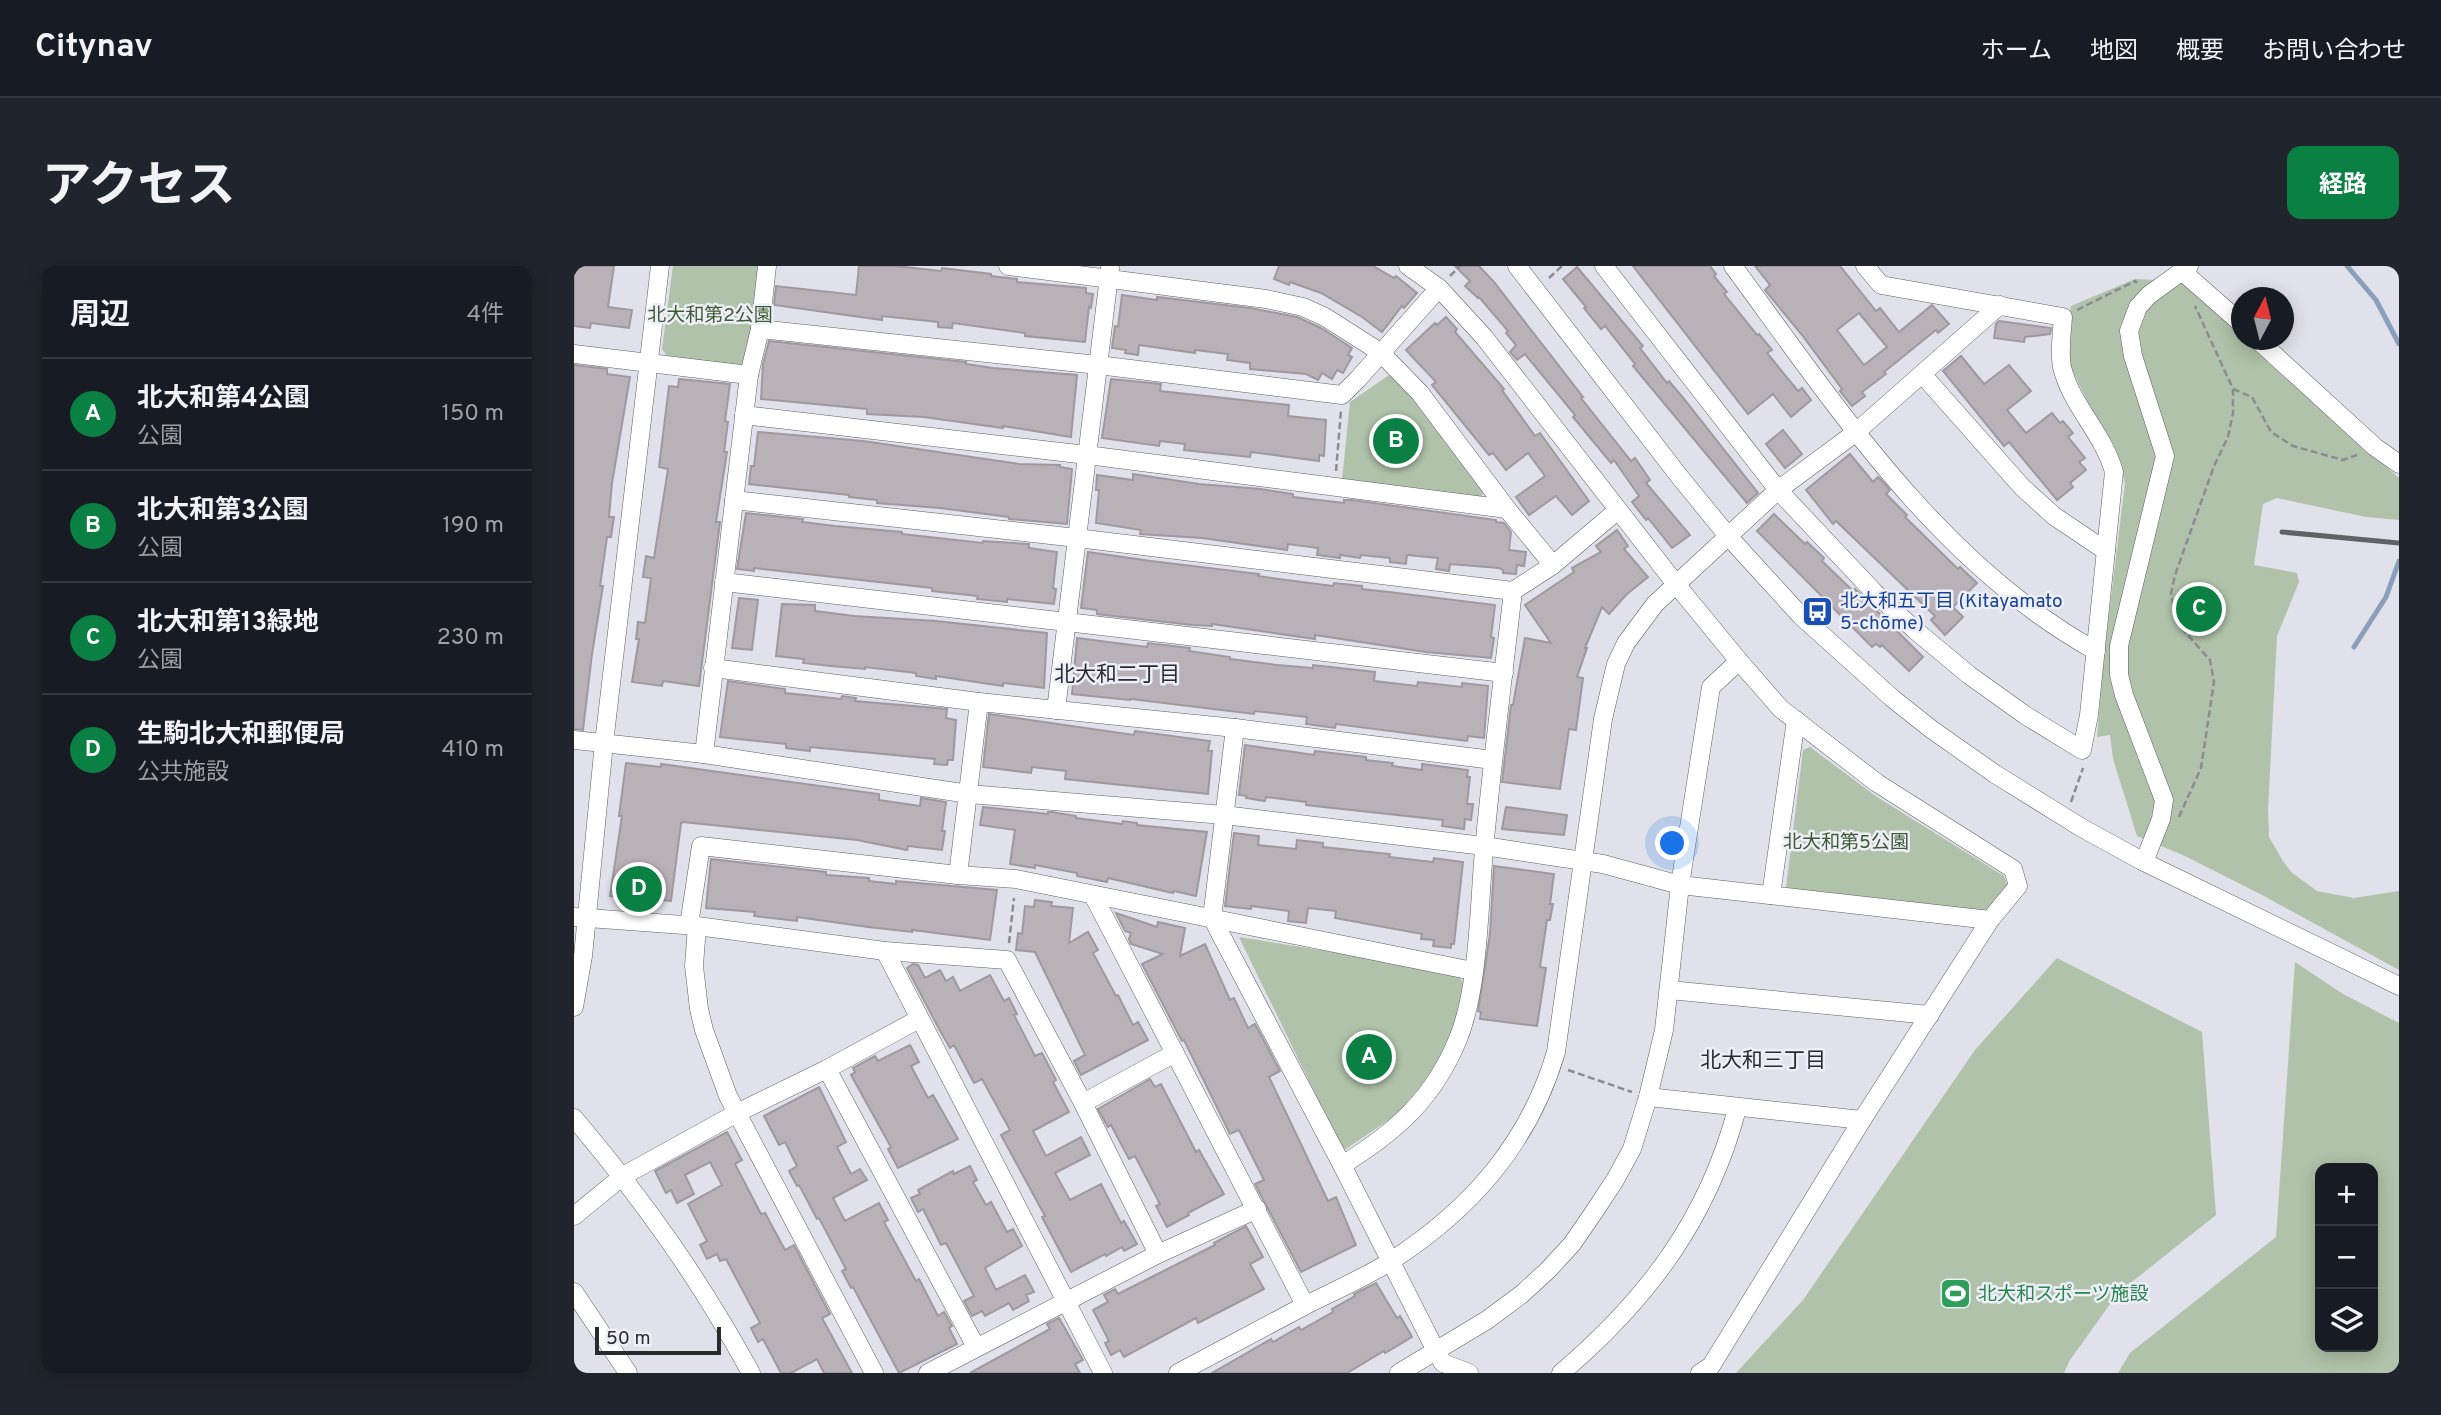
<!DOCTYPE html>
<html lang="ja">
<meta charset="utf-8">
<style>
:root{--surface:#171b24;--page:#20242c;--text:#f1f3f6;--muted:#9ea1a6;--line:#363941;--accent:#0b8043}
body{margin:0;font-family:Overpass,"Noto Sans JP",sans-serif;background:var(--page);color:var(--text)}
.controls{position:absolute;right:21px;bottom:21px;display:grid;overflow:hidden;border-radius:14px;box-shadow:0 4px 18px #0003}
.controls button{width:63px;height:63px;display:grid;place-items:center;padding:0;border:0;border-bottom:2px solid var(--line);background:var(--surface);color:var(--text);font:35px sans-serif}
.compass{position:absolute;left:1657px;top:21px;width:63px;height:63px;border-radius:50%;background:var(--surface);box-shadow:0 4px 18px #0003;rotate:7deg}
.scale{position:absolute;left:21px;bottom:18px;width:126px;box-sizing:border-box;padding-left:7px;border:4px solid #2a2b2e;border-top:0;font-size:19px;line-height:24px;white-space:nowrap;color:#2a2b2e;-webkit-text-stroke:5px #edeef7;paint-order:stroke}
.you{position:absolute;left:1099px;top:578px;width:24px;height:24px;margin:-18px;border:5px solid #fff;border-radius:50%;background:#1a73e8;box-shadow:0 0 0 10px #1a73e833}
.badge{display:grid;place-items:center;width:46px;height:46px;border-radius:50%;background:var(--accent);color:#fff;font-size:23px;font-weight:700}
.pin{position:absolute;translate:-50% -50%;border:4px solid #fff;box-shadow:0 2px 7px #0006}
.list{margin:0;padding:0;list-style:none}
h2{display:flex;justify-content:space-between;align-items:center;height:91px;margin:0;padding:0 28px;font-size:30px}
h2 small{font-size:23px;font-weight:400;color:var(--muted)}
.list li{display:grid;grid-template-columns:46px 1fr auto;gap:21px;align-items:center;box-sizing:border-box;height:112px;padding:0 28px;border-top:2px solid var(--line)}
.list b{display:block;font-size:26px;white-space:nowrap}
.list p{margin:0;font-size:23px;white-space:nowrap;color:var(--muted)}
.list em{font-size:23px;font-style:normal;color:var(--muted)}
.icon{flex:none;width:38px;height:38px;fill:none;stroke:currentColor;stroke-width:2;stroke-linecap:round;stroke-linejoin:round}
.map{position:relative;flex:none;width:1825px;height:1107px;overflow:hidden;border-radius:14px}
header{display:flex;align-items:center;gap:42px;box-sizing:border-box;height:98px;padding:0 35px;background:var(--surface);border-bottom:2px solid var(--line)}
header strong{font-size:33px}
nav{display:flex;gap:38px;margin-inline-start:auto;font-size:24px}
.intro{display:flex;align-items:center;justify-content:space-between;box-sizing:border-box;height:168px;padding:0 42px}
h1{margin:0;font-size:49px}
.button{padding:18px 32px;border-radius:14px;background:var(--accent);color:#fff;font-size:24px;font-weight:700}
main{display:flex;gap:42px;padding:0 42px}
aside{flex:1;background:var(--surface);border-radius:14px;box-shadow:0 4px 18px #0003}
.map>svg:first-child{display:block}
</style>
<header>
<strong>Citynav</strong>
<nav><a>ホーム</a><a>地図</a><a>概要</a><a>お問い合わせ</a></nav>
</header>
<div class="intro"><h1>アクセス</h1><a class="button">経路</a></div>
<main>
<aside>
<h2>周辺<small>4件</small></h2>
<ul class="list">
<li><span class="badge">A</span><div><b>北大和第4公園</b><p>公園</p></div><em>150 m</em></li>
<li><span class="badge">B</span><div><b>北大和第3公園</b><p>公園</p></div><em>190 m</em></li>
<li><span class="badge">C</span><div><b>北大和第13緑地</b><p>公園</p></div><em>230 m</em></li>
<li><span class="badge">D</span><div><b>生駒北大和郵便局</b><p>公共施設</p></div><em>410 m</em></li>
</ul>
</aside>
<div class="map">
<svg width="1825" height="1107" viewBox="0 0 1825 1107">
<rect width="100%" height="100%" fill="#e0e1ea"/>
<g fill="#b0c2a9" fill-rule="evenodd">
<polygon points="99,0 185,0 173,95 166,100 95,93 88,83"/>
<polygon points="1561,13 1611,15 1667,65 1668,74 1676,74 1761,156 1825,212 1825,254 1792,251 1703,232 1689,238 1680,299 1723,307 1725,316 1703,370 1694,544 1695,571 1709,595 1717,606 1743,625 1780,632 1825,625 1825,704 1690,630 1611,590 1563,570 1539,493 1536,469 1523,471 1530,389 1551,217 1539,180 1515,139 1497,101 1492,72 1497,40"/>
<polygon points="818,107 910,221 907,235 768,214 776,136"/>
<polygon points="1236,481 1303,531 1430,610 1434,621 1419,644 1404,650 1212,622 1229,484"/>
<polygon points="665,671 882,706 891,719 879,770 854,812 822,849 769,885"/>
<polygon points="1483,692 1628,766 1642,949 1544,1027 1496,1094 1490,1107 1162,1107 1229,1034 1401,784"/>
<path d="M1721 696 1769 728 1825 757V1107H1544L1556 1087 1702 971ZM1746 902H1799V1081H1746Z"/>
</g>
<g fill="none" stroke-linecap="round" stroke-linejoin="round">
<g stroke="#8c9fba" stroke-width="5">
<polyline points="1773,0 1802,34 1825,78"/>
<polyline points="1780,381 1812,331 1825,295"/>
</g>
</g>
<g fill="#b8b1b8" stroke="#9f999f" stroke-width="2" fill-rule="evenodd">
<polygon points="0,0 40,0 34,41 58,44 55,62 17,57 16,62 0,60"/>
<polygon points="285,0 322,0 367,5 368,2 417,8 417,10 443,13 443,16 512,22 512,27 519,28 517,42 515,41 511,76 451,70 451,67 379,57 378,62 364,61 364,56 308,50 308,54 200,39 202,20 282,29"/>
<polygon points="705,0 799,0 820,12 822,10 843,27 830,42 828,40 808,66 788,51 747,27 716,16 715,19 700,13"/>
<polygon points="881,0 905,0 920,16 1009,131 1007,132 1057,195 1061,192 1076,214 1072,217 1116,269 1098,282 1074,252 1072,254 1058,236 1065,230 1040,194 1037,197 999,151 1001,149 951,88 943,94 936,86 942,79 932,67 934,65 905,31 904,32 891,20 896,15"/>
<polygon points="1059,0 1136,0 1142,8 1140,10 1153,26 1150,28 1183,69 1185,68 1198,84 1193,87 1224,125 1228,122 1237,134 1217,151 1199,128 1174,148"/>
<path d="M1181 0H1266L1302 45 1306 42 1325 66 1358 39 1375 58 1364 67 1362 64 1310 106 1312 108 1288 126 1291 130 1278 140 1266 125 1268 123 1228 69 1191 24 1196 19ZM1285 47 1313 81 1290 99 1263 64Z"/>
<polygon points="1003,1 1069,80 1066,82 1093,117 1095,115 1110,133 1184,227 1173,237 1059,100 1061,98 1031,60 1027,63 1010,42 1012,41 989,13"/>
<polygon points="548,29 583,34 583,31 676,42 723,51 747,62 778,82 774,89 778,91 769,107 763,104 758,113 748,107 744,114 732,108 676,103 676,97 653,94 654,88 621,84 621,87 565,79 564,89 551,87 552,84 538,82 541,60 544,61"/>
<polygon points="872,51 883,63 881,66 930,123 928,124 961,170 966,167 1015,235 998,249 982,230 955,249 942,231 971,210 954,187 932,204 919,187 915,189 858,119 862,116 832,84 861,57 863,59"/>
<polygon points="1425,55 1477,62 1476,68 1451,71 1450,76 1420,72 1422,58"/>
<polygon points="195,75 392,96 392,98 419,102 503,109 497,171 429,160 429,162 350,151 293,148 293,143 187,133 189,98"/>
<polygon points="1387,90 1410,118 1435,99 1457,125 1433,144 1452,167 1478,147 1486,157 1489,155 1499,167 1494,171 1511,192 1505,196 1512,204 1496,217 1499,221 1483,234 1435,176 1430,180 1369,105"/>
<polygon points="0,99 33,103 33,108 56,111 38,217 35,251 40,251 37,271 33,271 26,320 29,320 18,388 9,464 0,463"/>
<polygon points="105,113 156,118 151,155 154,156 150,186 153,186 142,256 146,256 125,420 89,415 88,420 58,416 65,373 62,373 64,356 71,357 77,312 69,311 72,290 80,292 94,203 85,201 95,120 104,121"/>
<polygon points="537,113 587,118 586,125 715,139 714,150 752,154 750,190 745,189 745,195 677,186 676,191 610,184 611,178 586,175 585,180 528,172"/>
<polygon points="1209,164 1228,188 1211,202 1192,178"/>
<polygon points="184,166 289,175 445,198 486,199 486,201 498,203 493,258 435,253 435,251 366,242 303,237 303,234 275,231 275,229 175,218 177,200 180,200"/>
<polygon points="1276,188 1299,216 1304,211 1308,215 1316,224 1312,228 1333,249 1331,251 1384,303 1386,301 1403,317 1379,341 1389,351 1371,369 1357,354 1361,350 1262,255 1259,258 1232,224"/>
<polygon points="559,208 625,218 687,223 719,228 719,231 770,237 770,234 778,234 922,254 922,256 930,257 937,266 935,284 952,286 950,300 943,299 942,308 929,307 929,304 925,302 876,298 875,305 862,303 864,292 833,289 832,298 816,296 816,292 787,289 786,292 766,289 766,292 743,289 744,282 714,278 713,284 628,272 566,268 567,264 522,257 525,224 522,224 523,209 559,214"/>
<polygon points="172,247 229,253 228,256 261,260 328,266 328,268 409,277 409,275 455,278 455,282 483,286 479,322 482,323 480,338 433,333 433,336 403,333 404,330 358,325 358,322 180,302 180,305 163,303"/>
<polygon points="1200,248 1231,278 1233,276 1250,292 1248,295 1279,325 1281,323 1349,391 1335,405 1308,379 1306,381 1302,378 1298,381 1183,265"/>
<polygon points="1043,264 1054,280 1050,283 1074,311 1053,328 1035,348 1028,341 1011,382 1013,382 1003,411 1009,412 1002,464 995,463 986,523 928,516 937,439 939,439 951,372 977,377 951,339 1000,306 998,302 1027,286 1022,280"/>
<polygon points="514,286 577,295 685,308 684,310 712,314 759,320 760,317 788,320 788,323 815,326 921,339 917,371 920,372 917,392 852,386 741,369 741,373 638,358 638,360 618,359 523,348 523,344 507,342"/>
<polygon points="165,332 184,334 178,384 158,382"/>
<polygon points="208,338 241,339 241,345 280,350 362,355 473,367 470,422 429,417 429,420 362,410 362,413 342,410 342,407 291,401 291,403 257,400 229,397 230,393 202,390"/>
<polygon points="503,372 573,381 574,377 616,382 615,385 656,391 656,393 703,399 739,402 739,399 801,406 800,415 843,420 844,416 888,421 888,417 914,420 910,472 894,470 893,475 762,458 761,462 732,458 733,451 681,445 680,448 557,433 556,434 498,428"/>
<polygon points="154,415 211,423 211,427 267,433 268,430 282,432 281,435 373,443 372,452 382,454 379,494 374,494 373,499 360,498 361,493 236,481 236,485 212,482 212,478 146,471"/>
<polygon points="415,448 560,469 561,465 636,475 634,485 638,485 634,528 491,513 492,505 458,501 457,507 409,501"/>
<polygon points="671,479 740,489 741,485 792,491 792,494 819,497 818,500 848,504 848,498 894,504 893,511 896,511 893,538 899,538 897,554 891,553 890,563 868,560 869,554 732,539 732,536 692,531 691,535 672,532 673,530 665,529"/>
<polygon points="52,497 87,501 87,498 305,528 305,534 346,540 347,532 372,536 368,565 371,565 368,584 334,580 333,584 283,574 109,556 107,557 97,635 36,630 48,550 45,550"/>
<polygon points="409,541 474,548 474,546 478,546 502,550 502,552 548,558 549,555 563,557 563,559 633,566 622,630 600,625 599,627 534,612 533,616 503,610 503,607 461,599 461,602 436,598 441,564 406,559"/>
<polygon points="932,541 993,549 990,569 928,563"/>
<polygon points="660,567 685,570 684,579 722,583 723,574 749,577 749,581 816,588 815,591 859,596 860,592 889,596 880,678 877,678 877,682 859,680 860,674 847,673 848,668 761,652 762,645 734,642 732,657 714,655 715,645 677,640 677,643 651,640"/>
<polygon points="137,593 252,606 252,609 295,612 295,615 322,618 322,615 423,624 416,674 338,664 338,666 294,661 223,651 223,655 180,650 181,646 132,642"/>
<polygon points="920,600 980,608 976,638 979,638 976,654 973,654 966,701 972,702 963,760 906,753 907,746 904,745 916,668"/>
<polygon points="461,634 478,636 477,640 499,642 495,677 514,666 524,684 519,687 542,730 544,729 559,759 564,756 574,774 507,809 500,795 511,789 461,686 442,684 444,667 448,668 451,640 460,641"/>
<polygon points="542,647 583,661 584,656 611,662 606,690 631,678 656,734 660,732 674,762 681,758 706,805 695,811 754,935 762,931 782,979 727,1006 681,918 690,914 665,864 656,868 610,774 608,775 568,698 589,688 557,678 555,673 557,667 551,665"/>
<polygon points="339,698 344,699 351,712 366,704 372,715 379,711 386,725 416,709 430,735 435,732 443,748 440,749 461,790 468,787 482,814 479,816 495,846 459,865 472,890 507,871 516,889 481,907 496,934 527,918 547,957 550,955 563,978 550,985 548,981 532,990 531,988 497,1006 468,951 471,950 427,869 436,864 408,813 400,817 380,779 376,782 364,761 333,702"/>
<polygon points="336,779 345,796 337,800 354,832 359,829 384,873 324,902 314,883 317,881 277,809 281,806 279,802 301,790 304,795"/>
<polygon points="576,813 581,821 587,818 622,886 625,884 650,928 614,947 615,949 593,961 582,940 586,938 561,890 555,893 537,859 534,861 524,843"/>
<polygon points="245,821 272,876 263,881 277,908 286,903 293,914 259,932 271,955 305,937 314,954 310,956 342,1015 345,1013 364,1050 370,1046 378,1060 375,1062 383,1078 325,1107 279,1021 277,1022 268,1005 272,1003 245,952 243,953 225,919 223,920 215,905 223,900 211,876 205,879 190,850"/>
<polygon points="153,866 168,894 161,898 187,948 191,947 211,984 220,979 256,1048 248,1052 278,1107 250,1107 243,1093 217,1107 207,1107 189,1073 184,1076 177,1062 186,1057 152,993 146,995 143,988 133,993 126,979 133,975 114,938 148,919 136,896 111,909 120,928 103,937 97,924 92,927 81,905"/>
<polygon points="396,900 403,914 399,916 412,939 417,936 433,966 439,963 448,980 411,1002 422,1024 451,1009 460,1026 452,1029 455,1035 439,1044 435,1037 411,1050 408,1045 398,1050 390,1035 400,1030 372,977 367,979 349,943 344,946 337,932 346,928 344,924 379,905 380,908"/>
<polygon points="672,960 689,991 676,998 690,1023 624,1057 622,1052 550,1091 546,1084 537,1089 531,1077 535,1075 519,1044 534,1036 530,1029 541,1023 544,1028 641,979 640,977"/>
<polygon points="802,1017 823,1052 826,1050 838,1071 811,1087 810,1085 773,1107 638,1107 697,1073 699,1076 725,1061 727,1064 759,1046 758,1043 781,1030 780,1028"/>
<polygon points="485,1052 509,1094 501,1098 506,1107 396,1107 476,1063 473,1058"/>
</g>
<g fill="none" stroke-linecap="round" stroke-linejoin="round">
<defs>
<g id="minor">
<polyline points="434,0 692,33 729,41 751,51 806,86 846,127 933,243 979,299"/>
<polyline points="834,0 865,22 910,71 1101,317 1165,395 1207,443 1303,517 1439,603 1444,620 1416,654 1288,854 1137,1100 1126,1107"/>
<polyline points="943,0 1105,210 1154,270 1227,350 1318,432 1357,463 1421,508 1508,562 1570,596 1825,720"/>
<path d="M1030 0 1204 224 1300 326 1341 364 1395 409 1451 449 1508 484 1515 449 1540 206C1529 167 1497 139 1488 101 1485 86 1488 66 1489 51L1307 19 1291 0"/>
<path d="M1159 0C1262 140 1366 299 1522 385"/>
<polyline points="1609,6 1668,58"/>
<polyline points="186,63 524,99 768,129 784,113 865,22"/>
<polyline points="1684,74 1801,181 1825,198"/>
<polyline points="0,88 175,109"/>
<polyline points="1348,108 1448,221 1480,250 1532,285"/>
<polyline points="170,149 513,189 933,243"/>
<polyline points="160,234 503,272 939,325"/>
<polyline points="150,316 930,407"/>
<polyline points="139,402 405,436 661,462 919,494"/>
<polyline points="482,444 536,2"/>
<polyline points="661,462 638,652 768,899 862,1085 869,1097 895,1107"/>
<polyline points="0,474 130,488 395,528 650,549 910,580 1029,598 1106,619 1416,654"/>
<polyline points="130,488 175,109 186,63 193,0"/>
<polyline points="1570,596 1587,553 1590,534 1550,429 1545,409 1545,380 1591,190 1559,90 1555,65 1564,41 1575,29 1615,0"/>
<polyline points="384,609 442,613 899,705"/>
<polyline points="519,629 731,1039"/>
<polyline points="1197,629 1222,454"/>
<polyline points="0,651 123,660 311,685 433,694 509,837 584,988"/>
<polyline points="115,659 127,580 384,609 405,436"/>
<polyline points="123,660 120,700 125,743 130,764 154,830 300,1107"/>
<polyline points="311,685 529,1107"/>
<polyline points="1095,724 1356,749"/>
<polyline points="0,741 9,690 30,477 86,0"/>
<polyline points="253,803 402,1081"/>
<polyline points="1074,831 1288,854"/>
<polyline points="509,837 601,787"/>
<path d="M0 852C70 935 125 1012 177 1107"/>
<path d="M768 899C822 866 860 832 884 773 905 722 905 639 910 584 918 497 929 411 939 325L979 299 1044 244"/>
<polyline points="0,950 49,910 163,847 253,803 345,753"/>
<polyline points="0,1026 54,1107"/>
<polyline points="354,1107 584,988 683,943"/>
<path d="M604 1107C647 1084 689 1062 732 1039 760 1025 790 1012 817 995 896 944 955 878 982 786L1029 453 1042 398 1052 377 1081 338 1204 224 1281 167 1426 39"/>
<polyline points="825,1107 913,1054 948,1028 974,1004 998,978 1020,946 1041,914 1058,883 1074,831 1090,764 1106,619 1137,421 1165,395"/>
<path d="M987 1107C1073 1034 1134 953 1163 843"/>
</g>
</defs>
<use href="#minor" stroke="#5e5f66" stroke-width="19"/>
<g stroke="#8b8c93" stroke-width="2.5" stroke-dasharray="7 3.5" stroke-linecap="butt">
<polyline points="876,10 886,0"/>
<polyline points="975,12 988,0"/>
<polyline points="1503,44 1561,15 1563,17"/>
<polyline points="1659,123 1678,131 1697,166 1719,180 1769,194 1783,189"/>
<polyline points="762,205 767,145"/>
<polyline points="1497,536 1509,502"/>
<polyline points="1605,551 1627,502 1640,416 1636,394 1603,357 1597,328 1601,309 1640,200 1654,171 1659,147 1659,123 1621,40"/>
<polyline points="435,677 440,632"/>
<polyline points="994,804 1058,826"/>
</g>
<use href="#minor" stroke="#fff" stroke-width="18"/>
<polyline stroke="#616267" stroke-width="5" points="1708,266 1825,277"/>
</g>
<defs>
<symbol id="bus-square" viewBox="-11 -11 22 22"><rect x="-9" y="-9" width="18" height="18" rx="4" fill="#1a4fb4" stroke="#edeef7"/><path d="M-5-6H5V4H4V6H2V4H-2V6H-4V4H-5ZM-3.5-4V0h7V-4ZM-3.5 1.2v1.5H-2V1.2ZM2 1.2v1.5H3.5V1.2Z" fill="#fff"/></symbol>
<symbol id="stadium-square" viewBox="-11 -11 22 22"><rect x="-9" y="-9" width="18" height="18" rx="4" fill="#2e9e5b" stroke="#edeef7"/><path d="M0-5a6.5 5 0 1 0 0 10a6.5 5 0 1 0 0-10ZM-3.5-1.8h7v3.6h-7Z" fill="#fff"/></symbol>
</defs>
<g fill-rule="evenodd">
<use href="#bus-square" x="1226" y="328" width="35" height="35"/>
<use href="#stadium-square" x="1364" y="1010" width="35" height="35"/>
</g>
<g text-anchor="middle" stroke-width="5" stroke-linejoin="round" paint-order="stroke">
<g font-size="19" fill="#3d5a31" stroke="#edeef7">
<text x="136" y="55">北大和第2公園</text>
<text x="1272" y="582">北大和第5公園</text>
</g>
<g font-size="19" fill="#164399" stroke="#edeef7" text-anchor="start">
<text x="1266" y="341">北大和五丁目 (Kitayamato<tspan x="1266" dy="22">5-chōme)</tspan></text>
</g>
<g font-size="19" fill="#27864d" stroke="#edeef7" text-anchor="start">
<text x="1404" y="1034">北大和スポーツ施設</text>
</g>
<g font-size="21" fill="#2a2b2e" stroke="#edeef7">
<text x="543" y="415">北大和二丁目</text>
<text x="1189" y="801">北大和三丁目</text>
</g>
</g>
</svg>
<div class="controls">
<button>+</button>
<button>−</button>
<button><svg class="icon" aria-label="layers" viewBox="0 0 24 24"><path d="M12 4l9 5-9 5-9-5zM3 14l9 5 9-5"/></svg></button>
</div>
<svg class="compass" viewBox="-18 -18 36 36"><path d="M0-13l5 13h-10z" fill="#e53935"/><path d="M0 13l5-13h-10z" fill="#9ea1a6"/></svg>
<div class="scale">50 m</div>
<div class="you"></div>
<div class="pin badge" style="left:795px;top:791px">A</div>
<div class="pin badge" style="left:822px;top:175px">B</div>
<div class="pin badge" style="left:1625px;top:343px">C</div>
<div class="pin badge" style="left:65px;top:623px">D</div>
</div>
</main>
